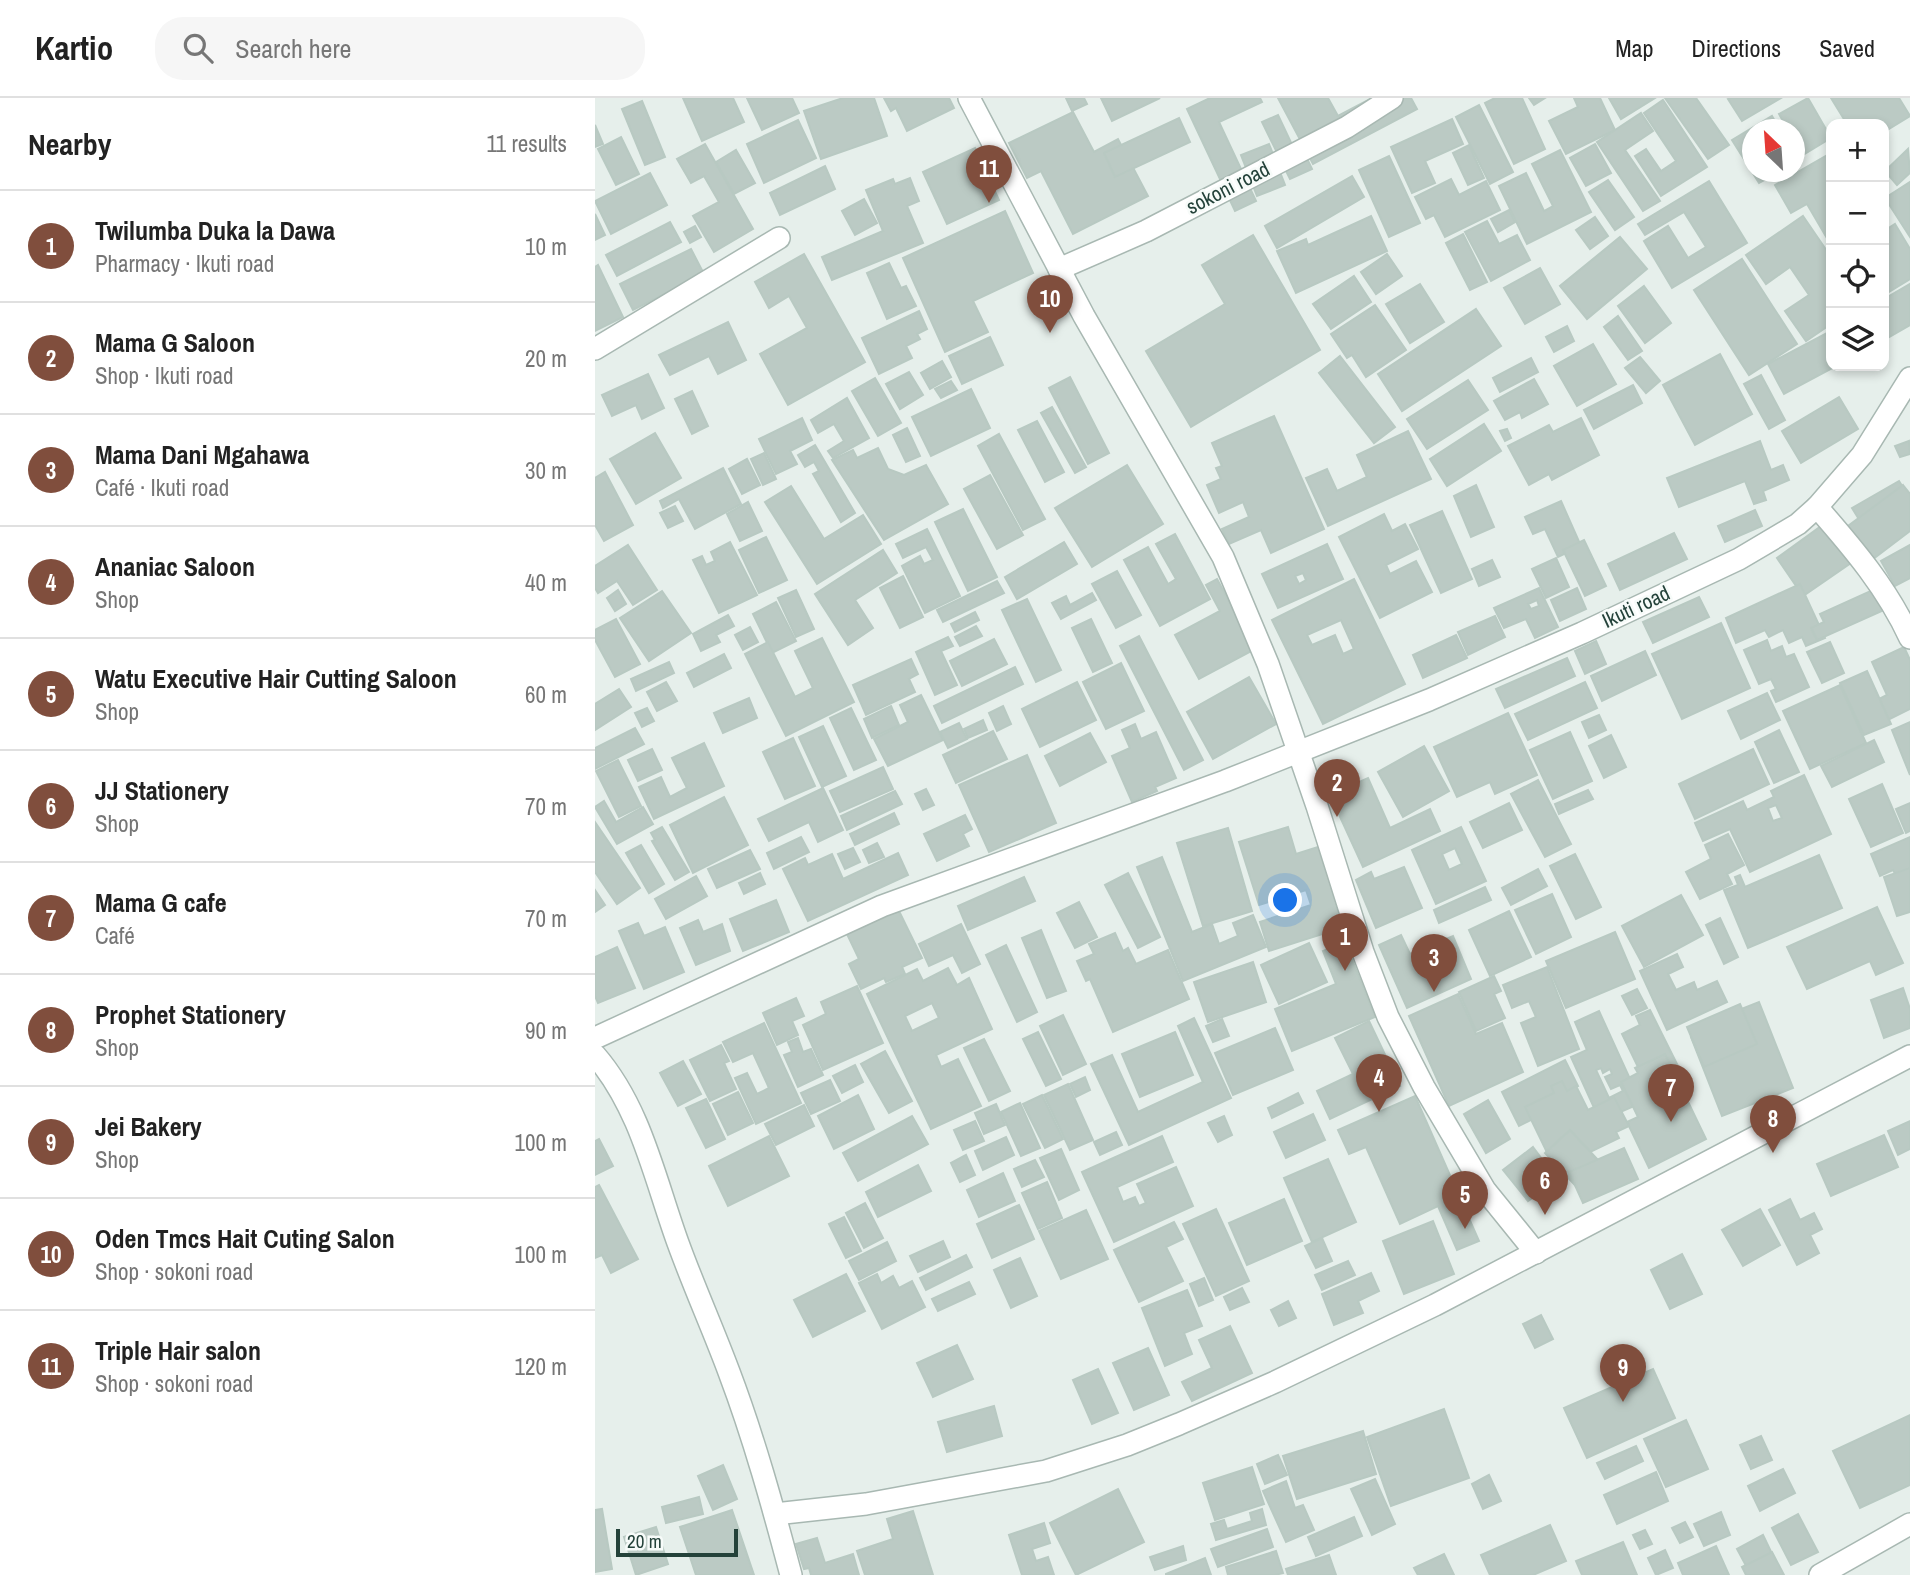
<!DOCTYPE html>
<meta charset="utf-8">
<style>
:root{--surface:#fff;--page:#f6f6f6;--text:#222;--muted:#767676;--line:#e0e0e0;--accent:#804e3d}
body{margin:0;font-family:"Archivo Narrow",sans-serif;background:var(--page);color:var(--text)}
.controls{position:absolute;right:21px;top:21px;display:grid;overflow:hidden;border-radius:14px;box-shadow:0 4px 10px #0003}
.controls button{width:63px;height:63px;display:grid;place-items:center;padding:0;border:0;border-bottom:2px solid var(--line);background:var(--surface);color:var(--text);font:35px sans-serif}
.compass{position:absolute;left:1147px;top:21px;width:63px;height:63px;border-radius:50%;background:var(--surface);box-shadow:0 4px 10px #0003;rotate:335deg}
.scale{position:absolute;left:21px;bottom:18px;width:122px;box-sizing:border-box;padding-left:7px;border:4px solid #24423a;border-top:0;font-size:19px;line-height:24px;white-space:nowrap;color:#24423a;-webkit-text-stroke:5px #f7fbf9;paint-order:stroke}
.you{position:absolute;left:691px;top:803px;width:24px;height:24px;margin:-18px;border:5px solid #fff;border-radius:50%;background:#1a73e8;box-shadow:0 0 0 10px #1a73e833}
.badge{display:grid;place-items:center;width:46px;height:46px;border-radius:50%;background:var(--accent);color:#fff;font-size:23px;font-weight:700}
.pin{position:absolute;translate:-50% -58px;filter:drop-shadow(0 2px 4px #0008)}
.pin::after{content:'';position:absolute;top:37px;width:24px;height:21px;background:inherit;clip-path:polygon(0 0,100% 0,50% 100%)}
.list{margin:0;padding:0;list-style:none}
h2{display:flex;justify-content:space-between;align-items:center;height:91px;margin:0;padding:0 28px;font-size:30px}
h2 small{font-size:23px;font-weight:400;color:var(--muted)}
.list li{display:grid;grid-template-columns:46px 1fr auto;gap:21px;align-items:center;box-sizing:border-box;height:112px;padding:0 28px;border-top:2px solid var(--line)}
.list b{display:block;font-size:26px;white-space:nowrap}
.list p{margin:0;font-size:23px;white-space:nowrap;color:var(--muted)}
.list em{font-size:23px;font-style:normal;color:var(--muted)}
.icon{flex:none;width:38px;height:38px;fill:none;stroke:currentColor;stroke-width:2;stroke-linecap:round;stroke-linejoin:round}
.map{position:relative;flex:none;width:1315px;height:1477px;overflow:hidden}
header{display:flex;align-items:center;gap:42px;box-sizing:border-box;height:98px;padding:0 35px;background:var(--surface);border-bottom:2px solid var(--line)}
header strong{font-size:33px}
nav{display:flex;gap:38px;margin-inline-start:auto;font-size:24px}
.search{width:490px;height:63px;background:var(--page);display:flex;align-items:center;gap:18px;box-sizing:border-box;padding:0 24px;border-radius:28px;color:var(--muted);font-size:26px}
main{display:flex}
aside{flex:1;background:var(--surface)}
.map>svg:first-child{display:block}
</style>
<header>
<strong>Kartio</strong>
<div class="search"><svg class="icon" aria-label="search" viewBox="0 0 24 24"><circle cx="10" cy="10" r="6"/><path d="M15 15l6 6"/></svg>Search here</div>
<nav><a>Map</a><a>Directions</a><a>Saved</a></nav>
</header>
<main>
<aside>
<h2>Nearby<small>11 results</small></h2>
<ul class="list">
<li><span class="badge">1</span><div><b>Twilumba Duka la Dawa</b><p>Pharmacy · Ikuti road</p></div><em>10 m</em></li>
<li><span class="badge">2</span><div><b>Mama G Saloon</b><p>Shop · Ikuti road</p></div><em>20 m</em></li>
<li><span class="badge">3</span><div><b>Mama Dani Mgahawa</b><p>Café · Ikuti road</p></div><em>30 m</em></li>
<li><span class="badge">4</span><div><b>Ananiac Saloon</b><p>Shop</p></div><em>40 m</em></li>
<li><span class="badge">5</span><div><b>Watu Executive Hair Cutting Saloon</b><p>Shop</p></div><em>60 m</em></li>
<li><span class="badge">6</span><div><b>JJ Stationery</b><p>Shop</p></div><em>70 m</em></li>
<li><span class="badge">7</span><div><b>Mama G cafe</b><p>Café</p></div><em>70 m</em></li>
<li><span class="badge">8</span><div><b>Prophet Stationery</b><p>Shop</p></div><em>90 m</em></li>
<li><span class="badge">9</span><div><b>Jei Bakery</b><p>Shop</p></div><em>100 m</em></li>
<li><span class="badge">10</span><div><b>Oden Tmcs Hait Cuting Salon</b><p>Shop · sokoni road</p></div><em>100 m</em></li>
<li><span class="badge">11</span><div><b>Triple Hair salon</b><p>Shop · sokoni road</p></div><em>120 m</em></li>
</ul>
</aside>
<div class="map">
<svg width="1315" height="1477" viewBox="0 0 1315 1477">
<rect width="100%" height="100%" fill="#e6efeb"/>
<g fill="#bbcac4" stroke="#b8c9c2" stroke-width="2" fill-rule="evenodd">
<polygon points="88,0 138,0 149,24 107,43"/>
<polygon points="152,0 197,0 204,15 167,32"/>
<polygon points="248,0 279,0 292,38 226,61 209,13"/>
<polygon points="289,0 354,0 359,10 312,33 301,10 296,13"/>
<polygon points="471,0 489,0 492,6 477,13"/>
<polygon points="506,0 565,0 517,23"/>
<polygon points="615,0 665,0 667,4 624,24 661,103 640,113 592,11"/>
<polygon points="683,0 733,0 743,18 777,0 816,0 822,11 718,66"/>
<polygon points="900,0 927,0 950,51 919,66 890,5"/>
<polygon points="934,0 950,0 939,7"/>
<polygon points="979,0 1005,0 1020,32 971,56 954,23 983,9"/>
<polygon points="1014,0 1060,0 1026,21"/>
<polygon points="1070,0 1101,0 1134,47 1113,61"/>
<polygon points="1136,0 1186,0 1147,23 1133,1"/>
<polygon points="1213,0 1236,40 1208,57 1199,44 1199,32 1193,32 1184,16"/>
<polygon points="1236,0 1304,0 1315,18 1289,34 1289,26 1252,26"/>
<polygon points="1068,2 1112,69 1066,98 1040,58 1051,51 1066,73 1081,63 1049,15"/>
<polygon points="47,3 70,59 50,67 27,11"/>
<polygon points="884,7 918,74 895,86 861,19"/>
<polygon points="478,14 499,54 523,41 553,98 478,136 446,73 432,80 414,45"/>
<polygon points="1046,15 1058,33 1030,52 1065,103 1048,113 1002,44"/>
<polygon points="683,17 699,51 706,48 717,71 695,81 667,24"/>
<polygon points="1177,18 1185,32 1157,32 1157,74 1184,74 1164,85 1137,42"/>
<polygon points="584,20 595,44 520,79 509,55"/>
<polygon points="857,21 868,46 830,63 840,85 817,95 796,49"/>
<polygon points="203,22 221,60 169,85 152,46"/>
<polygon points="0,27 8,46 0,49"/>
<polygon points="26,39 44,76 21,87 3,51"/>
<polygon points="110,46 158,131 119,154 98,118 124,104 109,78 96,85 82,61"/>
<polygon points="674,46 690,87 662,98 646,57"/>
<polygon points="1000,46 1016,75 991,88 975,60"/>
<polygon points="874,47 889,80 873,87 858,55"/>
<polygon points="380,50 404,102 352,126 328,74"/>
<polygon points="1313,51 1315,75 1302,87 1290,73"/>
<polygon points="141,52 160,85 139,96 121,64"/>
<polygon points="965,52 996,114 932,146 904,88 931,75 949,113 958,108 937,66"/>
<polygon points="1236,55 1236,147 1212,106 1196,115 1180,87"/>
<polygon points="794,58 825,125 794,139 764,72"/>
<polygon points="230,68 240,91 185,117 175,95"/>
<polygon points="55,75 72,107 16,136 0,103"/>
<polygon points="757,78 769,99 682,150 670,128"/>
<polygon points="315,80 324,103 312,108 328,145 237,182 227,159 288,133 271,92 298,81 300,86"/>
<polygon points="856,81 864,97 891,83 905,112 850,139 839,117 831,121 820,99"/>
<polygon points="1013,82 1039,119 1020,132 994,94"/>
<polygon points="1114,83 1152,145 1077,190 1049,143 1073,128 1093,160 1111,149 1089,114 1050,137 1043,126"/>
<polygon points="1315,84 1315,139 1290,100"/>
<polygon points="269,101 282,125 260,137 247,113"/>
<polygon points="914,112 920,124 903,134 896,121"/>
<polygon points="410,113 438,175 378,203 393,234 350,254 308,160"/>
<polygon points="0,116 10,137 0,142"/>
<polygon points="776,118 792,153 701,195 682,153 711,141 713,147"/>
<polygon points="1208,118 1236,159 1236,226 1211,243 1190,213 1214,197 1195,169 1171,186 1151,157"/>
<polygon points="1000,119 1013,138 995,151 981,132"/>
<polygon points="892,123 904,146 922,137 935,162 896,183 870,134"/>
<polygon points="75,124 86,144 22,178 11,157"/>
<polygon points="1300,126 1315,151 1315,181 1289,197 1289,133"/>
<polygon points="100,128 106,139 95,145 89,134"/>
<polygon points="868,136 892,184 875,192 851,145"/>
<polygon points="658,137 725,252 596,329 551,253 630,206 607,167"/>
<polygon points="1025,139 1052,171 992,221 965,188"/>
<polygon points="96,151 109,176 38,212 25,186"/>
<polygon points="209,156 270,264 193,307 165,256 212,230 194,198 174,210 160,184"/>
<polygon points="792,156 807,178 781,196 766,174"/>
<polygon points="1147,161 1202,246 1154,277 1099,192"/>
<polygon points="294,165 306,190 311,188 321,208 292,221 272,175"/>
<polygon points="3,167 28,219 0,233 0,169"/>
<polygon points="945,170 965,206 930,226 909,190"/>
<polygon points="759,178 776,204 736,231 718,206"/>
<polygon points="825,186 849,224 815,245 791,206"/>
<polygon points="1315,186 1315,227 1289,242 1289,201"/>
<polygon points="1049,188 1076,225 1050,245 1023,208"/>
<polygon points="780,207 811,252 771,279 757,257 752,260 736,236"/>
<polygon points="881,211 906,248 807,313 783,276"/>
<polygon points="324,213 332,231 322,236 325,241 311,248 317,260 284,276 267,240"/>
<polygon points="1023,218 1047,253 1033,262 1009,229"/>
<polygon points="133,224 151,262 123,276 114,258 75,277 64,257"/>
<polygon points="972,228 979,243 959,254 951,239"/>
<polygon points="1236,233 1236,268 1241,268 1189,296 1173,266"/>
<polygon points="395,239 408,267 367,286 354,258"/>
<polygon points="998,246 1021,286 982,308 959,268"/>
<polygon points="1125,256 1157,316 1100,347 1068,287"/>
<polygon points="745,258 800,329 779,345 724,275"/>
<polygon points="1045,259 1065,283 1051,295 1030,270"/>
<polygon points="936,260 943,274 905,294 898,280"/>
<polygon points="347,263 356,279 335,291 326,275"/>
<polygon points="314,274 328,297 305,311 291,286"/>
<polygon points="53,276 69,310 47,321 41,307 17,318 7,297"/>
<polygon points="1166,277 1190,322 1174,331 1149,286"/>
<polygon points="475,279 514,355 493,366 454,290"/>
<polygon points="280,280 306,325 283,338 257,293"/>
<polygon points="939,281 953,306 927,320 925,314 910,322 899,303"/>
<polygon points="873,282 893,312 832,351 812,321"/>
<polygon points="356,283 362,292 346,300 340,291"/>
<polygon points="1038,287 1047,305 999,331 989,312"/>
<polygon points="376,291 395,330 336,358 317,319"/>
<polygon points="97,293 113,328 97,336 80,301"/>
<polygon points="1244,299 1263,331 1206,365 1187,333"/>
<polygon points="252,300 274,340 238,360 233,353 249,343 239,326 223,335 216,322"/>
<polygon points="457,309 491,369 480,375 446,315"/>
<polygon points="679,318 729,431 676,455 666,432 634,446 627,431 654,419 648,404 624,415 612,387 626,381 621,370 627,368 617,345"/>
<polygon points="207,320 217,342 195,353 202,366 181,376 164,341"/>
<polygon points="986,320 1004,357 957,382 954,376 934,387 913,348 954,327 958,334"/>
<polygon points="442,323 469,374 450,384 423,332"/>
<polygon points="889,326 906,353 852,388 835,361"/>
<polygon points="312,330 325,358 311,364 298,337"/>
<polygon points="912,331 916,340 910,343 905,333"/>
<polygon points="813,333 836,381 733,428 711,380 732,371 742,393 772,379 762,357"/>
<polygon points="60,335 86,380 41,406 15,361"/>
<polygon points="404,336 450,421 428,432 383,348"/>
<polygon points="1165,343 1176,372 1188,367 1194,382 1168,393 1171,402 1159,406 1150,383 1084,409 1072,380"/>
<polygon points="1314,343 1315,356 1305,359 1300,348"/>
<polygon points="220,347 260,415 246,424 218,376 224,373 219,364 210,369 203,357"/>
<polygon points="283,350 293,371 309,377 331,367 353,406 289,442 237,362 258,352 262,360"/>
<polygon points="169,355 181,381 168,387 156,361"/>
<polygon points="152,361 165,387 147,396 134,371"/>
<polygon points="532,367 568,426 497,469 460,410"/>
<polygon points="128,370 146,406 100,431 84,401 68,410 65,403"/>
<polygon points="10,374 38,427 9,443 0,427 0,380"/>
<polygon points="395,377 428,437 402,451 369,391"/>
<polygon points="1304,383 1314,399 1280,420 1286,429 1273,436 1257,410"/>
<polygon points="881,387 899,429 876,439 859,398"/>
<polygon points="1308,387 1315,396 1315,433 1278,461 1253,428"/>
<polygon points="196,388 229,441 268,417 286,446 222,486 170,404"/>
<polygon points="966,403 986,448 963,459 950,431 938,436 930,419"/>
<polygon points="153,404 167,433 145,443 132,416"/>
<polygon points="80,408 88,423 73,430 65,415"/>
<polygon points="368,411 402,479 373,493 340,424"/>
<polygon points="1160,412 1167,428 1130,444 1123,428"/>
<polygon points="847,413 877,481 846,495 815,427"/>
<polygon points="789,416 797,433 810,426 823,451 791,467 795,476 821,463 837,494 785,520 744,439"/>
<polygon points="1229,426 1256,465 1208,498 1182,460"/>
<polygon points="332,431 365,498 330,515 307,468 325,458 329,466 338,462 331,449 308,460 301,446"/>
<polygon points="1079,435 1092,461 1025,492 1013,466"/>
<polygon points="580,436 615,501 565,528 529,462 553,449 573,486 581,481 561,446"/>
<polygon points="171,439 192,482 164,495 144,452"/>
<polygon points="989,442 1011,488 990,498 968,452"/>
<polygon points="135,444 162,497 124,515 98,462 107,458 111,467 120,463 116,454"/>
<polygon points="469,444 482,466 422,501 410,479"/>
<path d="M732 446 748 481 683 510 667 476ZM708 475 711 482 704 486 700 478Z"/>
<polygon points="33,447 62,492 38,507 22,483 3,495 0,490 0,468"/>
<polygon points="1315,447 1315,480 1300,488 1286,463"/>
<polygon points="288,452 302,475 260,502 278,530 253,547 220,496"/>
<polygon points="961,460 974,489 951,500 937,471"/>
<polygon points="897,462 905,479 884,488 877,471"/>
<polygon points="522,473 546,517 521,530 497,486"/>
<polygon points="308,478 328,519 305,530 285,490"/>
<polygon points="622,481 660,551 604,581 580,537 625,513 611,487"/>
<path d="M759 481 810 586 728 626 677 522ZM746 522 759 551 748 556 740 537 717 547 712 537Z"/>
<polygon points="402,483 409,495 348,524 342,512"/>
<polygon points="1205,486 1230,540 1211,548 1207,539 1194,545 1188,532 1174,539 1170,532 1141,545 1131,520"/>
<path d="M944 490 963 529 940 540 931 521 909 530 899 510ZM942 502 944 508 936 511 933 506Z"/>
<polygon points="982,490 991,511 965,523 956,502"/>
<polygon points="1280,491 1289,512 1222,542 1216,530 1229,524 1225,516"/>
<polygon points="23,492 31,506 20,513 12,500"/>
<polygon points="201,492 219,531 201,539 183,500"/>
<polygon points="67,493 96,535 54,563 25,520"/>
<polygon points="497,495 501,502 466,521 457,505 471,498 475,507"/>
<polygon points="1104,499 1114,519 1058,545 1048,524"/>
<polygon points="432,501 466,572 441,584 407,512"/>
<polygon points="181,504 201,543 177,555 158,516"/>
<polygon points="380,514 384,522 360,534 356,526"/>
<polygon points="133,517 139,528 121,537 125,544 106,553 98,536"/>
<polygon points="900,518 910,539 873,557 863,534"/>
<polygon points="21,521 45,566 20,579 0,542 0,532"/>
<polygon points="496,521 517,565 498,574 477,530"/>
<polygon points="1126,525 1155,590 1087,621 1057,556"/>
<polygon points="381,528 387,538 365,548 360,539"/>
<polygon points="155,529 163,544 148,552 140,537"/>
<polygon points="861,537 872,560 828,580 818,557"/>
<polygon points="544,538 608,662 589,672 525,548"/>
<polygon points="353,539 358,548 346,553 362,587 340,597 321,554"/>
<polygon points="227,540 259,604 191,638 150,556 173,544 200,599 218,590 200,553"/>
<polygon points="399,541 412,566 367,588 355,563"/>
<polygon points="1172,542 1176,553 1187,548 1191,559 1199,556 1214,589 1181,604 1176,593 1181,591 1176,581 1164,586 1149,552"/>
<polygon points="1001,543 1011,566 990,576 980,553"/>
<polygon points="1235,544 1249,575 1227,585 1212,554"/>
<polygon points="1309,549 1315,562 1315,611 1293,622 1284,601 1292,597 1277,564"/>
<polygon points="1050,553 1061,577 1007,603 996,578"/>
<polygon points="129,556 136,570 99,589 92,575"/>
<polygon points="972,560 980,578 910,610 901,591"/>
<polygon points="316,561 323,576 314,581 320,594 271,617 258,587"/>
<polygon points="74,564 79,575 41,593 36,581"/>
<polygon points="526,565 549,613 511,631 488,584"/>
<polygon points="420,569 428,586 347,625 339,608"/>
<polygon points="1272,573 1296,626 1269,637 1245,585"/>
<polygon points="654,579 681,626 618,661 592,614"/>
<polygon points="71,584 82,603 62,613 52,594"/>
<polygon points="482,584 501,622 445,649 427,611"/>
<polygon points="990,584 1002,610 933,642 920,616"/>
<polygon points="1245,587 1271,645 1215,671 1188,613"/>
<polygon points="24,591 36,609 0,632 0,606"/>
<polygon points="1172,595 1185,622 1146,641 1133,613"/>
<polygon points="326,597 348,642 293,668 279,641 313,624 305,607"/>
<polygon points="154,600 162,620 128,635 119,615"/>
<polygon points="296,608 304,627 277,640 269,621"/>
<polygon points="408,608 416,626 402,633 394,615"/>
<polygon points="52,610 59,623 47,629 40,615"/>
<polygon points="256,610 281,662 259,672 235,620"/>
<polygon points="913,615 942,677 900,696 895,684 862,699 839,649"/>
<polygon points="1004,617 1011,632 994,640 987,624"/>
<polygon points="388,622 392,632 373,640 369,631"/>
<polygon points="1315,624 1315,677 1297,632"/>
<polygon points="364,625 372,641 353,650 345,634"/>
<polygon points="540,626 546,641 561,634 581,680 560,689 562,693 537,704 517,658 535,650 527,632"/>
<polygon points="228,628 251,678 227,689 204,639"/>
<polygon points="40,630 49,646 0,671 0,650"/>
<polygon points="1184,632 1204,674 1179,685 1160,644"/>
<polygon points="398,633 412,661 361,685 348,657"/>
<polygon points="975,634 997,683 958,701 935,652"/>
<polygon points="495,635 511,664 465,688 450,658"/>
<polygon points="1016,637 1031,669 1009,680 994,648"/>
<polygon points="198,640 220,688 190,701 168,654"/>
<polygon points="1279,642 1289,664 1237,689 1226,668"/>
<polygon points="109,645 129,688 59,721 44,689 66,679 75,699 92,690 77,660"/>
<polygon points="829,648 854,693 808,719 783,674"/>
<polygon points="57,651 67,672 43,683 33,662"/>
<polygon points="1158,651 1174,686 1100,721 1084,686"/>
<polygon points="432,657 461,725 394,754 364,687"/>
<polygon points="23,662 46,708 24,719 1,673"/>
<polygon points="288,669 298,691 245,714 235,693"/>
<path d="M1209 677 1236 736 1155 774 1135 731 1108 743 1100 725 1148 703 1152 712 1179 699 1176 693ZM1181 707 1187 720 1178 723 1173 710Z"/>
<polygon points="773,680 795,730 835,711 845,733 768,769 735,697"/>
<polygon points="943,682 976,746 950,759 916,696"/>
<polygon points="1287,686 1308,735 1276,749 1254,701"/>
<polygon points="228,690 248,732 223,744 214,724 174,743 163,721"/>
<polygon points="331,691 339,707 328,712 320,696"/>
<polygon points="993,692 998,701 964,716 960,706"/>
<polygon points="300,693 307,706 252,732 246,718"/>
<polygon points="129,699 153,747 98,775 75,727"/>
<polygon points="9,703 21,724 48,709 58,726 22,746 0,709"/>
<polygon points="914,705 927,732 888,750 875,724"/>
<polygon points="1315,705 1315,733 1311,735 1301,711"/>
<polygon points="299,715 304,726 260,747 255,736"/>
<polygon points="370,717 377,731 368,736 374,748 342,763 329,736"/>
<polygon points="0,724 45,790 22,806 0,774"/>
<polygon points="67,729 94,774 80,782 57,743 60,742 56,735"/>
<polygon points="693,729 701,756 723,749 749,829 674,853 665,824 716,807 711,792 664,807 644,744"/>
<path d="M866 729 891 783 841 806 817 752ZM860 750 867 766 854 772 847 756Z"/>
<polygon points="633,730 657,813 608,828 582,745"/>
<polygon points="1133,736 1149,767 1132,776 1137,786 1105,801 1091,774 1116,761 1110,747"/>
<polygon points="206,739 214,754 179,771 172,755"/>
<polygon points="1315,739 1315,773 1302,779 1298,772 1285,778 1276,756"/>
<polygon points="282,745 289,759 274,765 268,752"/>
<polygon points="46,747 69,786 54,795 31,755"/>
<polygon points="258,750 265,764 250,771 243,756"/>
<polygon points="155,752 165,771 122,790 113,771"/>
<polygon points="303,755 313,777 213,823 188,771 210,760 213,767 237,756 248,781"/>
<polygon points="980,756 1006,809 981,821 955,768"/>
<polygon points="1224,757 1247,810 1153,850 1129,792 1143,787 1140,779 1145,777 1150,789"/>
<polygon points="567,759 597,834 617,826 624,846 643,838 638,825 658,817 671,849 588,883 542,769"/>
<polygon points="809,769 827,810 781,830 761,782 776,774 779,781"/>
<polygon points="1315,770 1315,814 1302,818 1289,779"/>
<polygon points="943,771 952,788 916,807 907,790"/>
<polygon points="165,775 170,786 149,796 144,785"/>
<polygon points="533,775 565,839 543,850 510,787"/>
<polygon points="101,778 112,798 71,821 60,801"/>
<polygon points="429,779 440,803 373,832 363,808"/>
<polygon points="890,789 896,802 844,825 839,812"/>
<polygon points="0,792 10,807 0,814"/>
<polygon points="957,796 976,839 941,856 920,812"/>
<polygon points="1086,797 1108,837 1049,869 1027,828"/>
<polygon points="181,802 194,834 148,853 135,821"/>
<polygon points="484,804 502,839 480,850 462,815"/>
<polygon points="302,809 327,860 307,869 310,876 291,884 289,880 266,891 254,866 264,861 251,834"/>
<polygon points="1282,809 1308,865 1281,877 1275,863 1212,891 1192,849"/>
<polygon points="914,813 936,859 895,878 874,832"/>
<polygon points="1125,820 1143,859 1129,866 1111,827"/>
<polygon points="103,822 108,834 127,826 135,853 101,867 85,830"/>
<polygon points="43,825 49,838 70,829 89,874 49,891 24,833"/>
<polygon points="366,826 385,866 367,875 358,857 334,868 324,846"/>
<polygon points="446,832 471,893 452,900 427,840"/>
<polygon points="1020,834 1040,881 971,910 951,863"/>
<polygon points="520,835 528,853 533,850 541,866 573,852 594,901 518,934 495,881 491,883 482,863 499,856 494,846"/>
<polygon points="806,837 815,856 858,838 876,881 812,910 784,847"/>
<polygon points="750,844 780,919 697,953 680,911 741,886 728,853"/>
<polygon points="714,845 732,884 684,906 666,867"/>
<polygon points="411,847 442,914 422,924 391,857"/>
<polygon points="22,849 40,890 3,905 0,898 0,859"/>
<polygon points="1082,856 1088,869 1073,876 1081,892 1099,884 1102,892 1122,883 1132,904 1072,932 1045,873"/>
<polygon points="658,864 671,904 613,924 599,884"/>
<polygon points="952,869 984,951 943,968 926,925 941,919 934,903 917,910 908,887"/>
<path d="M353 870 362 887 374 880 397 931 341 957 346 969 363 961 386 1008 336 1031 272 896 322 871 328 883ZM337 905 344 920 317 933 310 918Z"/>
<polygon points="899,878 906,893 899,896 910,920 881,933 864,894"/>
<polygon points="262,888 288,945 228,972 208,927 231,916 226,904"/>
<polygon points="1308,890 1315,911 1315,930 1289,940 1276,902"/>
<polygon points="1042,891 1052,910 1037,917 1027,898"/>
<polygon points="863,896 881,936 907,925 928,974 854,1008 814,918"/>
<polygon points="201,900 209,918 197,923 203,937 182,947 168,915"/>
<polygon points="1164,904 1198,990 1127,1018 1096,939 1124,929 1121,921"/>
<polygon points="1145,906 1162,946 1109,969 1092,929"/>
<polygon points="1055,912 1089,980 1056,996 1027,936 1045,927 1041,918"/>
<path d="M1004 913 1046 1005 1005 1023 976 959 992 952 980 924ZM1006 970 1008 975 1015 971 1017 976 1010 979 1016 991 1025 987 1028 993 1014 1000 1001 972Z"/>
<polygon points="468,917 491,966 468,977 445,928"/>
<polygon points="599,920 636,1000 534,1047 496,966 517,957 543,1014 608,984 583,928"/>
<polygon points="627,921 634,938 618,944 611,928"/>
<polygon points="774,923 805,988 735,1021 722,993 758,976 740,940"/>
<polygon points="169,925 206,1005 161,1026 140,980 152,975 162,996 174,990 158,955 138,964 128,944"/>
<polygon points="680,930 698,972 638,997 620,955"/>
<polygon points="443,934 466,981 451,988 428,941"/>
<polygon points="580,934 598,977 545,999 527,956"/>
<polygon points="203,940 208,954 216,951 228,977 203,989 189,957 197,954 193,944"/>
<polygon points="389,941 415,993 394,1003 369,950"/>
<polygon points="126,947 134,963 129,965 141,991 115,1003 95,962"/>
<polygon points="290,953 317,1003 294,1015 266,966"/>
<polygon points="1070,956 1111,1041 1054,1070 1032,1024 1043,1019 1026,984 1043,975 1040,970"/>
<polygon points="970,962 983,988 944,1008 948,1016 924,1028 907,994"/>
<polygon points="88,963 106,996 83,1008 65,975"/>
<polygon points="260,967 268,984 247,995 238,978"/>
<polygon points="490,979 495,992 481,999 475,986"/>
<polygon points="235,982 245,1003 216,1016 206,995"/>
<polygon points="967,983 972,993 981,988 993,1012 1019,999 1034,1028 1021,1034 1024,1040 960,1071 930,1009 959,995 956,988"/>
<polygon points="473,986 498,1042 475,1052 449,997"/>
<polygon points="143,994 158,1025 133,1037 118,1006"/>
<polygon points="703,995 708,1005 677,1020 673,1010"/>
<polygon points="263,997 279,1031 239,1051 223,1018"/>
<polygon points="447,997 468,1041 450,1050 428,1006"/>
<polygon points="820,998 884,1143 862,1152 843,1108 805,1126 771,1049 754,1056 743,1032"/>
<polygon points="111,1001 130,1041 111,1050 91,1010"/>
<polygon points="893,1002 915,1041 891,1055 869,1016"/>
<polygon points="425,1005 445,1050 426,1058 406,1014"/>
<polygon points="401,1006 410,1027 389,1036 380,1015"/>
<polygon points="209,1007 219,1028 181,1047 170,1026"/>
<polygon points="718,1016 730,1042 691,1060 679,1034"/>
<polygon points="317,1018 333,1046 263,1083 248,1055"/>
<polygon points="629,1018 637,1037 623,1044 613,1025"/>
<polygon points="380,1023 389,1043 368,1052 359,1032"/>
<polygon points="1315,1023 1315,1051 1303,1057 1293,1033"/>
<polygon points="975,1032 1017,1077 993,1101 950,1055"/>
<polygon points="521,1034 527,1047 505,1057 499,1044"/>
<polygon points="1289,1037 1303,1069 1236,1098 1222,1066"/>
<polygon points="174,1038 194,1078 133,1108 114,1068"/>
<polygon points="567,1038 578,1064 522,1089 528,1104 540,1099 544,1108 551,1105 542,1086 581,1069 598,1108 519,1144 487,1074"/>
<polygon points="411,1039 419,1057 388,1072 380,1053"/>
<polygon points="4,1041 18,1068 0,1077 0,1043"/>
<polygon points="938,1049 962,1081 933,1103 908,1072"/>
<polygon points="1029,1050 1043,1081 988,1105 974,1074"/>
<polygon points="466,1051 484,1092 464,1102 445,1060"/>
<polygon points="371,1057 380,1077 365,1084 356,1065"/>
<polygon points="733,1061 761,1124 717,1144 689,1080"/>
<polygon points="440,1062 449,1079 427,1089 419,1071"/>
<polygon points="323,1067 336,1093 283,1119 271,1094"/>
<polygon points="408,1075 420,1103 384,1119 372,1092"/>
<polygon points="452,1084 467,1120 443,1131 427,1095"/>
<polygon points="4,1087 43,1161 16,1175 7,1157 0,1160 0,1089"/>
<polygon points="689,1101 707,1143 652,1167 634,1125"/>
<polygon points="1195,1101 1205,1122 1219,1115 1227,1131 1215,1137 1224,1155 1202,1167 1174,1112"/>
<polygon points="270,1105 288,1140 269,1150 251,1115"/>
<polygon points="424,1107 439,1141 397,1160 382,1126"/>
<polygon points="621,1111 654,1183 621,1198 588,1126"/>
<polygon points="1165,1111 1185,1147 1148,1168 1127,1132"/>
<polygon points="491,1112 513,1161 466,1181 444,1133"/>
<polygon points="249,1119 266,1153 251,1160 234,1126"/>
<polygon points="838,1123 859,1176 809,1196 788,1143"/>
<polygon points="579,1124 588,1141 571,1149 588,1183 544,1204 519,1152"/>
<polygon points="727,1140 737,1163 721,1170 710,1148"/>
<polygon points="348,1143 355,1159 323,1174 315,1158"/>
<polygon points="292,1144 301,1163 264,1182 254,1163"/>
<polygon points="1087,1156 1107,1196 1075,1211 1056,1172"/>
<polygon points="371,1157 377,1169 331,1192 325,1180"/>
<polygon points="425,1160 442,1198 416,1210 399,1172"/>
<polygon points="753,1163 760,1177 727,1192 720,1177"/>
<polygon points="776,1175 784,1193 763,1203 768,1215 739,1227 727,1196"/>
<polygon points="251,1176 270,1213 218,1239 199,1202"/>
<polygon points="282,1176 286,1185 298,1178 304,1190 317,1183 330,1209 287,1231 264,1185"/>
<polygon points="609,1180 618,1202 604,1208 595,1186"/>
<polygon points="374,1184 380,1196 343,1213 337,1201"/>
<polygon points="647,1190 654,1204 635,1212 629,1199"/>
<polygon points="592,1192 607,1228 589,1235 597,1256 570,1268 547,1210"/>
<polygon points="693,1203 701,1220 684,1228 676,1212"/>
<polygon points="946,1217 958,1241 940,1250 928,1226"/>
<polygon points="635,1228 657,1275 597,1303 587,1284 617,1270 604,1242"/>
<polygon points="362,1247 378,1281 338,1299 322,1265"/>
<polygon points="553,1250 574,1297 539,1312 518,1265"/>
<polygon points="503,1271 523,1315 497,1326 478,1282"/>
<polygon points="1058,1271 1080,1320 992,1360 969,1310"/>
<polygon points="399,1308 407,1338 352,1354 343,1324"/>
<polygon points="849,1311 874,1380 796,1408 772,1339"/>
<polygon points="1315,1317 1315,1387 1265,1410 1238,1353"/>
<polygon points="1091,1322 1113,1371 1071,1389 1049,1341"/>
<polygon points="768,1333 781,1376 702,1401 688,1358"/>
<polygon points="1166,1338 1177,1362 1156,1371 1145,1347"/>
<polygon points="1041,1348 1048,1363 1010,1381 1002,1365"/>
<polygon points="683,1357 692,1377 670,1386 662,1366"/>
<polygon points="128,1367 142,1401 118,1412 103,1378"/>
<polygon points="657,1369 669,1406 620,1422 608,1385"/>
<polygon points="1188,1371 1200,1395 1165,1413 1153,1388"/>
<polygon points="1061,1374 1073,1403 1022,1426 1009,1397"/>
<polygon points="894,1377 906,1403 888,1411 877,1386"/>
<polygon points="780,1381 800,1426 777,1437 756,1391"/>
<polygon points="691,1383 700,1410 708,1407 719,1432 691,1444 668,1393"/>
<polygon points="523,1391 549,1444 481,1477 455,1425"/>
<polygon points="104,1399 108,1416 71,1425 67,1409"/>
<polygon points="7,1411 17,1471 0,1474 0,1412"/>
<polygon points="667,1411 671,1427 621,1442 616,1426 629,1422 632,1431 657,1423 655,1415"/>
<polygon points="137,1412 159,1477 101,1477 85,1429"/>
<polygon points="318,1413 338,1477 270,1477 262,1453 298,1441 292,1421"/>
<polygon points="1126,1414 1135,1437 1109,1448 1099,1426"/>
<polygon points="1203,1416 1223,1454 1196,1467 1177,1430"/>
<polygon points="759,1419 767,1438 721,1458 713,1439"/>
<polygon points="1090,1424 1098,1439 1085,1445 1077,1430"/>
<polygon points="449,1425 455,1445 437,1451 441,1463 453,1459 459,1477 427,1477 414,1437"/>
<polygon points="955,1427 971,1463 938,1477 895,1477 886,1457"/>
<polygon points="61,1429 73,1466 41,1477 29,1439"/>
<polygon points="672,1431 678,1449 623,1469 616,1451"/>
<polygon points="1050,1432 1057,1446 1045,1451 1038,1437"/>
<polygon points="1168,1437 1181,1464 1156,1477 1142,1451"/>
<polygon points="222,1440 230,1465 258,1456 264,1477 216,1477 214,1470 209,1471 201,1446"/>
<polygon points="1028,1444 1042,1477 987,1477 981,1463"/>
<polygon points="588,1448 591,1462 560,1472 555,1459"/>
<polygon points="1121,1448 1134,1477 1088,1477 1083,1465"/>
<polygon points="1070,1452 1078,1470 1061,1477 1053,1460"/>
<polygon points="681,1453 688,1475 680,1477 633,1477 631,1469"/>
<polygon points="1177,1454 1189,1477 1151,1477 1147,1469"/>
<polygon points="849,1456 859,1477 823,1477 819,1470"/>
<polygon points="734,1457 741,1477 693,1477 691,1471"/>
<polygon points="610,1460 616,1477 571,1477 571,1476"/>
</g>
<g fill="none" stroke-linecap="round" stroke-linejoin="round">
<defs>
<g id="minor">
<polyline points="374,0 489,218 628,459 673,566 722,708 768,854 793,919 829,989 890,1092 941,1155"/>
<polyline points="464,171 551,133 752,29 797,0"/>
<polyline points="0,251 184,140"/>
<path d="M1222 409C1258 450 1292 490 1315 540"/>
<polyline points="0,940 287,808 630,683 834,602 987,535 1144,461 1203,426 1222,409 1267,357 1315,280"/>
<path d="M0 957C46 1010 60 1082 83 1145 99 1189 118 1231 134 1274 159 1340 178 1409 196 1477"/>
<polyline points="180,1416 271,1406 451,1373 532,1347 584,1326 680,1284 840,1207 1315,958"/>
<polyline points="1225,1477 1315,1426"/>
</g>
</defs>
<use href="#minor" stroke="#a8b8b2" stroke-width="24"/>
<use href="#minor" stroke="#fff" stroke-width="21"/>
</g>
<g text-anchor="middle" stroke-width="5" stroke-linejoin="round" paint-order="stroke">
<g font-size="21" fill="#24423a" stroke="#f7fbf9">
<text transform="translate(633 90) rotate(-27)" y="7">sokoni road</text>
<text transform="translate(1041 509) rotate(-25)" y="7">Ikuti road</text>
</g>
</g>
</svg>
<div class="controls">
<button>+</button>
<button>−</button>
<button><svg class="icon" aria-label="locate" viewBox="0 0 24 24"><circle cx="12" cy="12" r="6"/><path d="M12 2v4M12 18v4M2 12h4M18 12h4"/></svg></button>
<button><svg class="icon" aria-label="layers" viewBox="0 0 24 24"><path d="M12 4l9 5-9 5-9-5zM3 14l9 5 9-5"/></svg></button>
</div>
<svg class="compass" viewBox="-18 -18 36 36"><path d="M0-13l5 13h-10z" fill="#e53935"/><path d="M0 13l5-13h-10z" fill="#767676"/></svg>
<div class="scale">20 m</div>
<div class="you"></div>
<div class="pin badge" style="left:750px;top:873px">1</div>
<div class="pin badge" style="left:742px;top:719px">2</div>
<div class="pin badge" style="left:839px;top:894px">3</div>
<div class="pin badge" style="left:784px;top:1014px">4</div>
<div class="pin badge" style="left:870px;top:1131px">5</div>
<div class="pin badge" style="left:950px;top:1117px">6</div>
<div class="pin badge" style="left:1076px;top:1024px">7</div>
<div class="pin badge" style="left:1178px;top:1055px">8</div>
<div class="pin badge" style="left:1028px;top:1304px">9</div>
<div class="pin badge" style="left:455px;top:235px">10</div>
<div class="pin badge" style="left:394px;top:105px">11</div>
</div>
</main>
